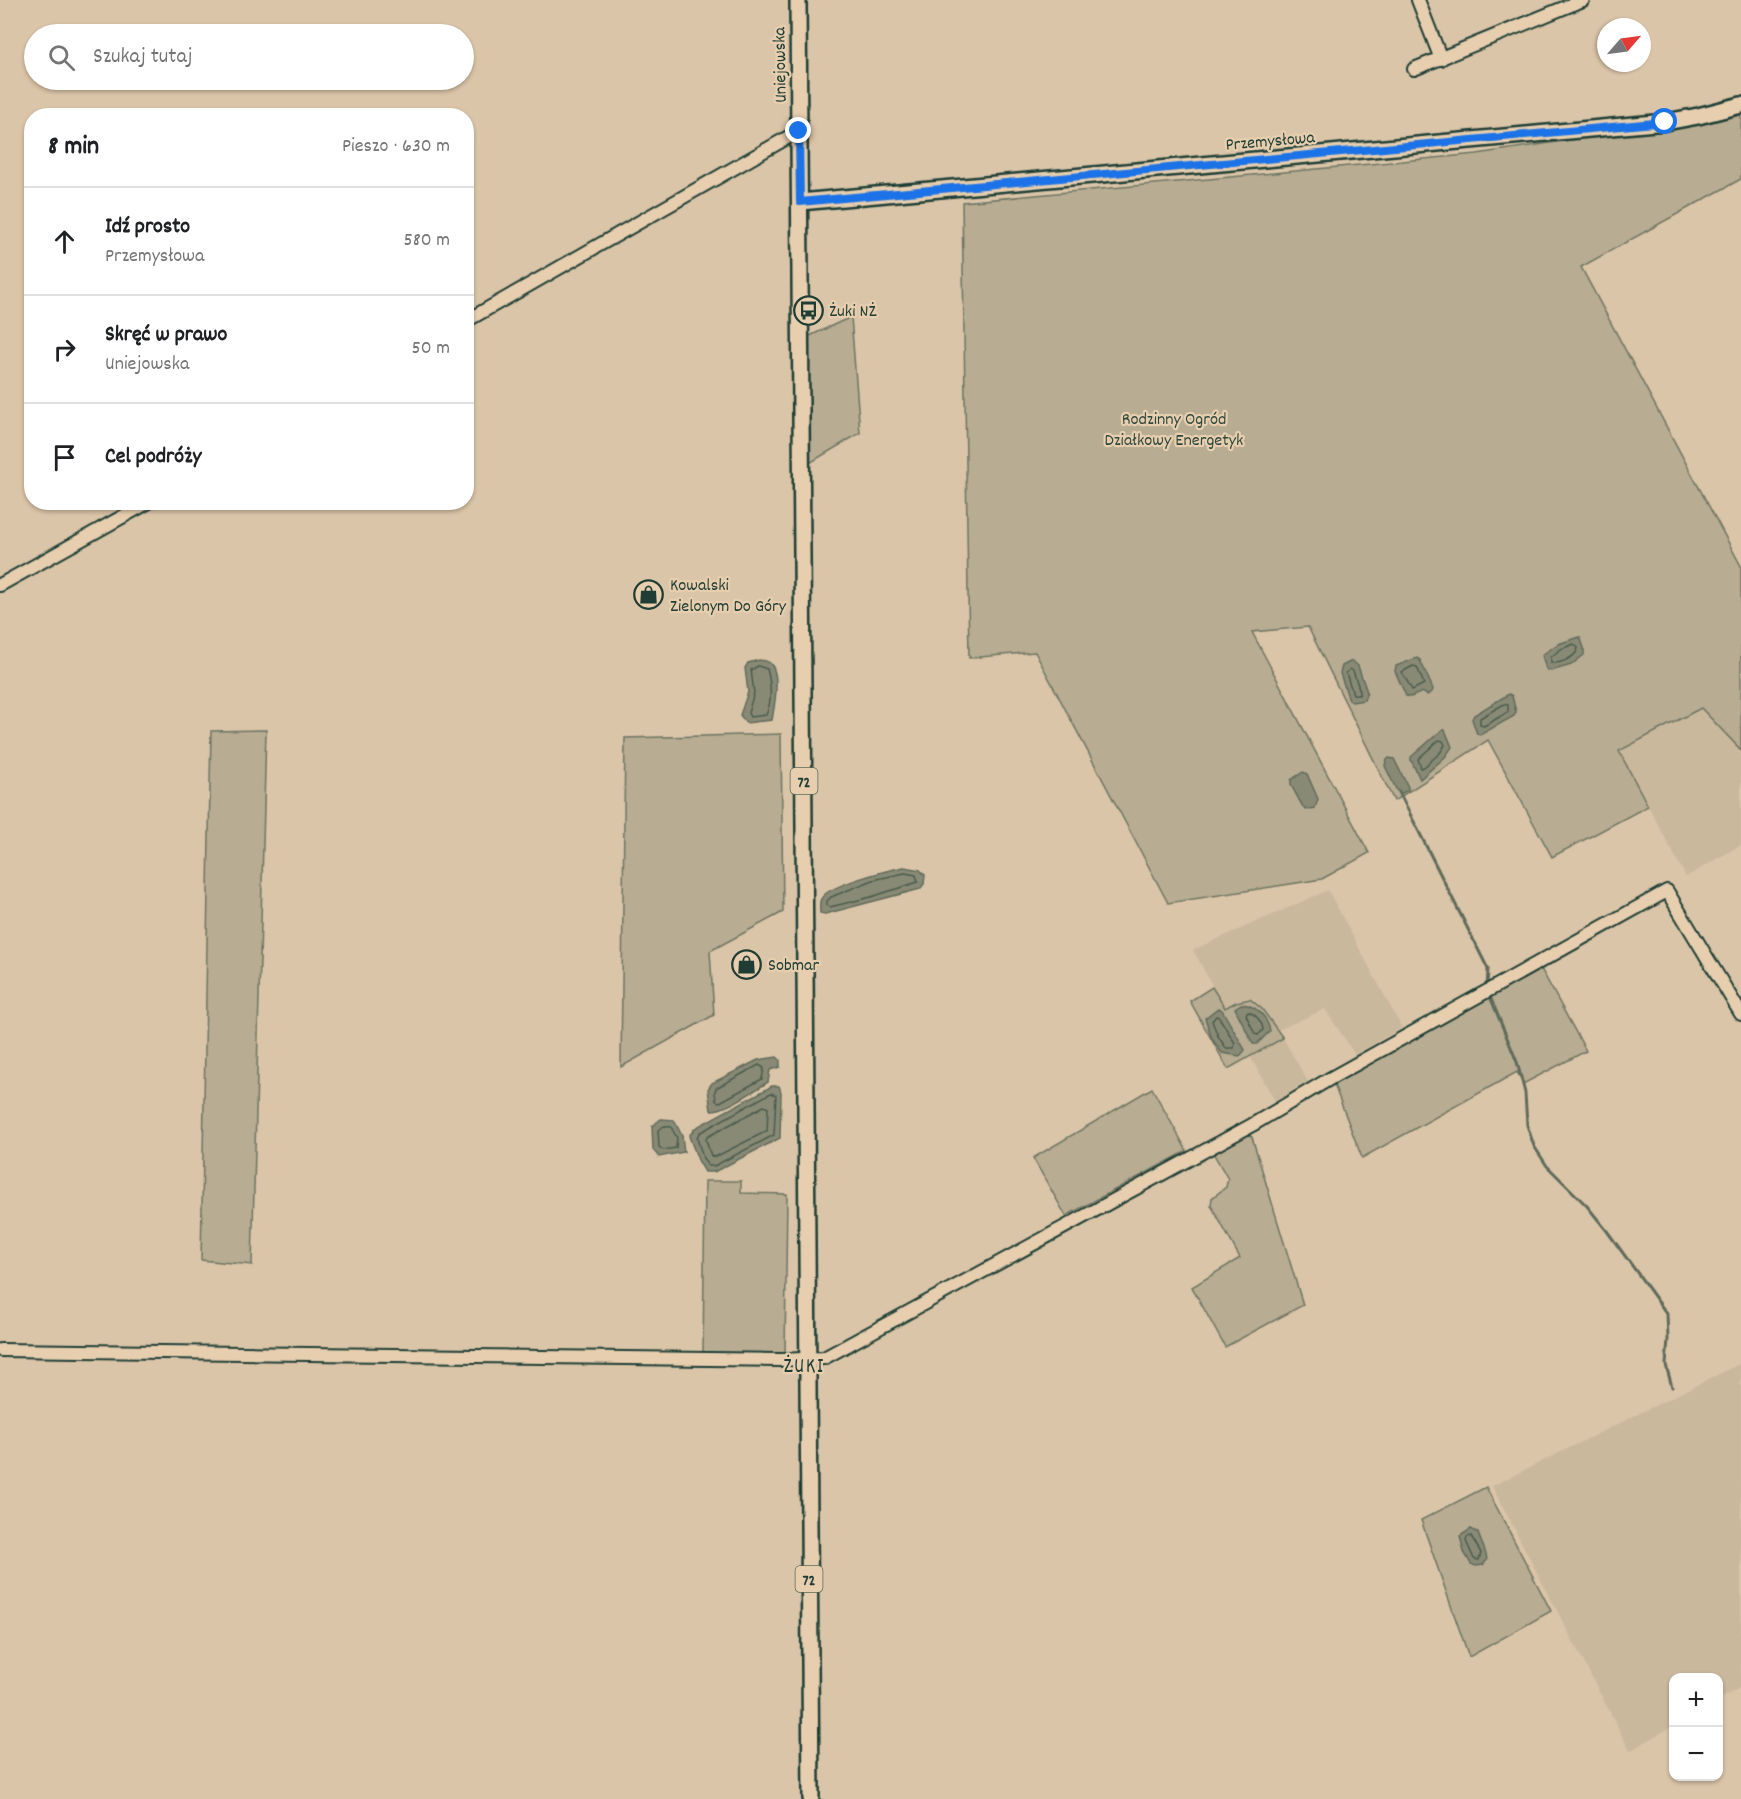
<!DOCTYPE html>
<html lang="pl">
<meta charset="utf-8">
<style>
:root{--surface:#fff;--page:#f2f2f2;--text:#202124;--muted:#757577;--line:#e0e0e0}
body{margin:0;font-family:Dekko,sans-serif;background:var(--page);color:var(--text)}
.controls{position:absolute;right:18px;bottom:18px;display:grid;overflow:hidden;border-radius:12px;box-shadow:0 2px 4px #0004}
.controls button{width:54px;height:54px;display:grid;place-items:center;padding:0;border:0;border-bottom:2px solid var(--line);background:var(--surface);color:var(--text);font:30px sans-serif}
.compass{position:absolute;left:1597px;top:18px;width:54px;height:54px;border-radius:50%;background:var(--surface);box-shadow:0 2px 4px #0004;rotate:62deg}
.stop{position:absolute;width:18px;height:18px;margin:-14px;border:4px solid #1a73e8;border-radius:50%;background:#fff}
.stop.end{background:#1a73e8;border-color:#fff;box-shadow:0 2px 6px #0008}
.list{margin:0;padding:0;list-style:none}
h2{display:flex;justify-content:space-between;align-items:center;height:78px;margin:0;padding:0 24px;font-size:26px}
h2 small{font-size:20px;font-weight:400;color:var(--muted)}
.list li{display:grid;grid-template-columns:39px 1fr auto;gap:18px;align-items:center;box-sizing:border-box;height:108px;padding:0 24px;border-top:2px solid var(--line)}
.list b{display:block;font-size:22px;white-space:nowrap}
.list p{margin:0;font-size:20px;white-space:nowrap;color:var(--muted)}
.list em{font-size:20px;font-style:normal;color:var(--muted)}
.icon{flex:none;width:33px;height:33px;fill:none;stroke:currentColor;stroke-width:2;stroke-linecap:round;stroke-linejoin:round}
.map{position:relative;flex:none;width:1741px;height:1799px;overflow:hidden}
.search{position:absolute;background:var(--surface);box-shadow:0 2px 4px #0004;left:24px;top:24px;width:450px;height:66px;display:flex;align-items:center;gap:15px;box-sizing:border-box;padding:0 21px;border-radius:33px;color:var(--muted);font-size:22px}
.panel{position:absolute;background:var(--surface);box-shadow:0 2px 4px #0004;left:24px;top:108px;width:450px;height:402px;border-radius:24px}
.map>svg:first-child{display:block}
</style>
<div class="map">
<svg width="1741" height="1799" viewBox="0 0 1741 1799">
<rect width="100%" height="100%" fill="#dbc5a8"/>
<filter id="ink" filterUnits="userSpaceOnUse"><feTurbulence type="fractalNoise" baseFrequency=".0167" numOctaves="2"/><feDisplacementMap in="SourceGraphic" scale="12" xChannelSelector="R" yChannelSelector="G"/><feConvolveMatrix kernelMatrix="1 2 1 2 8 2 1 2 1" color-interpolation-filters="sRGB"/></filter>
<g filter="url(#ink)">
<g fill="#cab89d">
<polygon points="1701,708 1741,750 1741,845 1686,877 1619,751"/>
<polygon points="1328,890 1402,1028 1355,1055 1325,1009 1278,1030 1262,1009 1236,1002 1225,1009 1193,950"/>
<polygon points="1283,1038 1308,1082 1275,1101 1250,1056"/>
<polygon points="1741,1363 1741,1687 1719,1700 1718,1678 1674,1678 1673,1726 1630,1751 1492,1486"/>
</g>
<g fill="#b8ac92" stroke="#6c7463" stroke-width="1.5">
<polygon points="1741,113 1741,179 1581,267 1741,566 1741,750 1701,708 1619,751 1648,806 1552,857 1488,740 1394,801 1308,627 1252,632 1369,853 1322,879 1168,903 1035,652 969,658 962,202 1477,154 1730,116"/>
<polygon points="851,317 860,433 808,464 803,339"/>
<polygon points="266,730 252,1265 201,1260 211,731"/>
<polygon points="781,734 783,912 710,951 714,1015 621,1067 625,738"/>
<polygon points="1540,967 1586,1051 1523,1084 1517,1072 1362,1158 1333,1082"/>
<polygon points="1212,987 1225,1008 1236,1002 1250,999 1262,1009 1283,1038 1228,1069 1190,1001"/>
<polygon points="1152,1088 1187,1151 1066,1216 1033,1158"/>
<polygon points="1246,1132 1252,1137 1303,1305 1225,1347 1192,1287 1240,1258 1211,1205 1212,1198 1226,1187 1228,1179 1212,1151"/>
<polygon points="705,1181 741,1181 741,1193 787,1194 785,1356 703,1353"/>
<polygon points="1486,1487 1551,1611 1469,1657 1421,1520"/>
</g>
<g fill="#898a75" stroke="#5f6b5b" stroke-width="1.5">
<polygon points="1580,637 1584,648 1584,655 1571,665 1551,671 1546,669 1542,655 1558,644"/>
<polygon points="1417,658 1420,660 1433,689 1432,692 1427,695 1422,692 1411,697 1406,696 1395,671 1396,666"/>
<path d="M759 660C762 661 765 660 768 662 782 669 774 708 772 720L746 723 740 715 748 692 745 668 748 663Z"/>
<polygon points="1352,661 1358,666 1367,692 1364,700 1352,702 1349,700 1340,673 1342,666"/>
<polygon points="1509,694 1512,696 1516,712 1514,716 1480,735 1477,734 1472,719 1474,715"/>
<polygon points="1442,730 1445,730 1452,747 1445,757 1420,779 1411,760 1411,757"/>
<polygon points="1389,758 1394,759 1408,787 1408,790 1402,793 1397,791 1385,766 1386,761"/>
<polygon points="1303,772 1307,774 1318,799 1315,808 1306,810 1303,807 1291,785 1291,780"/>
<path d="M904 867 920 870 925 875 924 884 920 889 825 914 820 913C820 909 819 902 821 899 827 885 889 870 904 867Z"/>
<path d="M1241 1004C1256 1005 1267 1016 1270 1031L1257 1044H1253L1235 1008Z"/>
<polygon points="1218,1008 1222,1010 1245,1050 1240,1056 1222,1053 1212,1039 1205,1018"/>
<path d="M777 1057 780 1060V1067L770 1070 768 1082C755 1090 726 1111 711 1110L708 1089 712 1083 758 1060Z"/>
<polygon points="772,1086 779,1086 781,1092 780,1138 714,1172 705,1172 698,1160 689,1136 695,1128"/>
<polygon points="661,1119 674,1120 682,1136 684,1152 659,1157 653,1150 652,1126"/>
<path d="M1471 1529 1478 1533C1481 1543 1486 1550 1487 1560L1483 1565 1476 1566 1471 1564 1464 1552 1460 1536Z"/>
</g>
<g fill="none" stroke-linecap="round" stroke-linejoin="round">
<g stroke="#495c4e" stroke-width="1.5">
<path d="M1574 644 1578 648C1576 658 1560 664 1551 663V657L1561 649Z"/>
<path d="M758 666 767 669C771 684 772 701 766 715L750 717 748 713 754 693 751 670Z"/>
<polygon points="1413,666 1417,667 1424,684 1412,690 1402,672"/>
<polygon points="1350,669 1353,671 1360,691 1359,695 1353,694 1346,673"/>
<polygon points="1504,704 1508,705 1508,712 1484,726 1480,725 1480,718"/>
<polygon points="1439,740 1443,741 1445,745 1440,753 1424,767 1421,768 1418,759"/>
<polygon points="905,873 916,875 918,882 871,897 830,907 827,905 827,901 831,897 873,880"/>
<path d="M1248 1012C1255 1013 1263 1023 1263 1030L1258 1035 1255 1034 1246 1015Z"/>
<polygon points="1216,1016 1219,1017 1235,1043 1234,1048 1226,1048 1218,1036 1212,1021"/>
<polygon points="759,1065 764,1068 762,1079 720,1102 716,1101 715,1091 716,1088"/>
<polygon points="771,1093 776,1095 774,1135 714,1166 708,1166 703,1158 697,1138 699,1133"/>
<polygon points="764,1106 768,1108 767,1131 715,1157 711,1156 706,1140 707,1137"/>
<polygon points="664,1126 671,1127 677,1138 676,1148 663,1150 659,1147 658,1130"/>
<polygon points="1471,1536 1481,1553 1479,1560 1474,1559 1466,1541 1467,1537"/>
</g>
<g stroke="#5f6b5b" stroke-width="3">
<polyline points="1399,792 1488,969 1487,988"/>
<polyline points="1489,994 1517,1062 1525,1093 1527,1125 1534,1146 1547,1166 1587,1206 1607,1231 1667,1314 1668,1339 1666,1365 1672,1387"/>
</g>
<defs>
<g id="minor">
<polyline points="1418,0 1441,59"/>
<polyline points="1414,69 1583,0"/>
<polyline points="466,321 799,131"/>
<polyline points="0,585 149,502"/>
<polyline points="0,1350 781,1360 824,1358 1252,1125 1331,1078 1667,891 1741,1014"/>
</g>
<g id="major">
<polyline points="798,0 811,1799"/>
<polyline points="800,202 1666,122 1698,116 1741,105"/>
</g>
</defs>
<use href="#minor" stroke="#1f3d34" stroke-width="16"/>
<use href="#major" stroke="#1f3d34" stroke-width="20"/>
<use href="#minor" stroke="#e7ceaf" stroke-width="12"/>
<use href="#major" stroke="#e7ceaf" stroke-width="15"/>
</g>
</g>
<g fill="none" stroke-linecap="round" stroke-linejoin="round" filter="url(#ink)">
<polyline stroke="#1a73e8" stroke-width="8" points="799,131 800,202 1665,122"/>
</g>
<defs>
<symbol id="bus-ring" viewBox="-11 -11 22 22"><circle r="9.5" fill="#e7ceaf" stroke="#1f3d34" stroke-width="1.5"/><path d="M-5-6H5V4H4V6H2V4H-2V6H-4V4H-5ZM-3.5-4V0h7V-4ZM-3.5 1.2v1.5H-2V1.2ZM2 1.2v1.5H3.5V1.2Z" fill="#1f3d34"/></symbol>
<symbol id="shop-ring" viewBox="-11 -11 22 22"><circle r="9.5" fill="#e7ceaf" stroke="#1f3d34" stroke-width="1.5"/><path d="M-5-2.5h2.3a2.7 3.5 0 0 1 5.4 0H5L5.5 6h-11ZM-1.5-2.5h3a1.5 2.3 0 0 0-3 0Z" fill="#1f3d34"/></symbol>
</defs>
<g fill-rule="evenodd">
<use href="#bus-ring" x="792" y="294" width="33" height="33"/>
<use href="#shop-ring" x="632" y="578" width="33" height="33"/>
<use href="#shop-ring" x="730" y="948" width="33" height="33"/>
</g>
<g text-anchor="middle" stroke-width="4.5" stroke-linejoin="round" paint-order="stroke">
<g fill="#e7ceaf" stroke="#5b6859" stroke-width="1.5">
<rect x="790.5" y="768" width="27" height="26" rx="4.5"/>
<rect x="795.5" y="1566" width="27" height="26" rx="4.5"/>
</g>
<g font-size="16" font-weight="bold" fill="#1f3d34">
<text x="804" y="787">72</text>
<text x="809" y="1585">72</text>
</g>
<g font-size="18" fill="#1f3d34" stroke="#e7ceaf">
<text transform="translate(779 65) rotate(-91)" y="6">Uniejowska</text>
<text transform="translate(1270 140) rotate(-5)" y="6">Przemysłowa</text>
</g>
<g font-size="18" fill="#1f3d34" stroke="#e7ceaf" text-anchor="start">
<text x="829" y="316">Żuki NŻ</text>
<text x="670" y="590">Kowalski<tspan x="670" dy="21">Zielonym Do Góry</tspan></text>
<text x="768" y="970">Sobmar</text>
</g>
<g font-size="18" fill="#2e483d" stroke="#e7ceaf">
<text x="1174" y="424">Rodzinny Ogród<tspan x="1174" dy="21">Działkowy Energetyk</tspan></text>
</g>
<g font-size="21" letter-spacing="1.5" fill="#1f3d34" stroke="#e7ceaf">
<text x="804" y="1372">ŻUKI</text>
</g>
</g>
</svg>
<div class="controls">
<button>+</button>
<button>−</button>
</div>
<svg class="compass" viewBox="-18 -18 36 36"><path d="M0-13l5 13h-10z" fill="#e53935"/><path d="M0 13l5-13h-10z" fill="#757577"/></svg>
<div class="stop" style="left:1665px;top:122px"></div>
<div class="stop end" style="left:799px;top:131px"></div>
<div class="search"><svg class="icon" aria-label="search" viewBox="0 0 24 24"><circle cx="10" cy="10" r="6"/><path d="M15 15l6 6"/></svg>Szukaj tutaj</div>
<section class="panel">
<h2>8 min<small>Pieszo · 630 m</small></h2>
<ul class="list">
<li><svg class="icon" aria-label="ahead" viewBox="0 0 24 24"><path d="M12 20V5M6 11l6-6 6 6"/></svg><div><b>Idź prosto</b><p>Przemysłowa</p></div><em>580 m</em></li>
<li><svg class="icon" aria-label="right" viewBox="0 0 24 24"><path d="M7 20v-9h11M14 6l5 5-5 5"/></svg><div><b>Skręć w prawo</b><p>Uniejowska</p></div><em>50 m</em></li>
<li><svg class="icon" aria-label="arrive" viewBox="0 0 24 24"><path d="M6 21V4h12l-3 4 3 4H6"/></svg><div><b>Cel podróży</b></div></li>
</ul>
</section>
</div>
